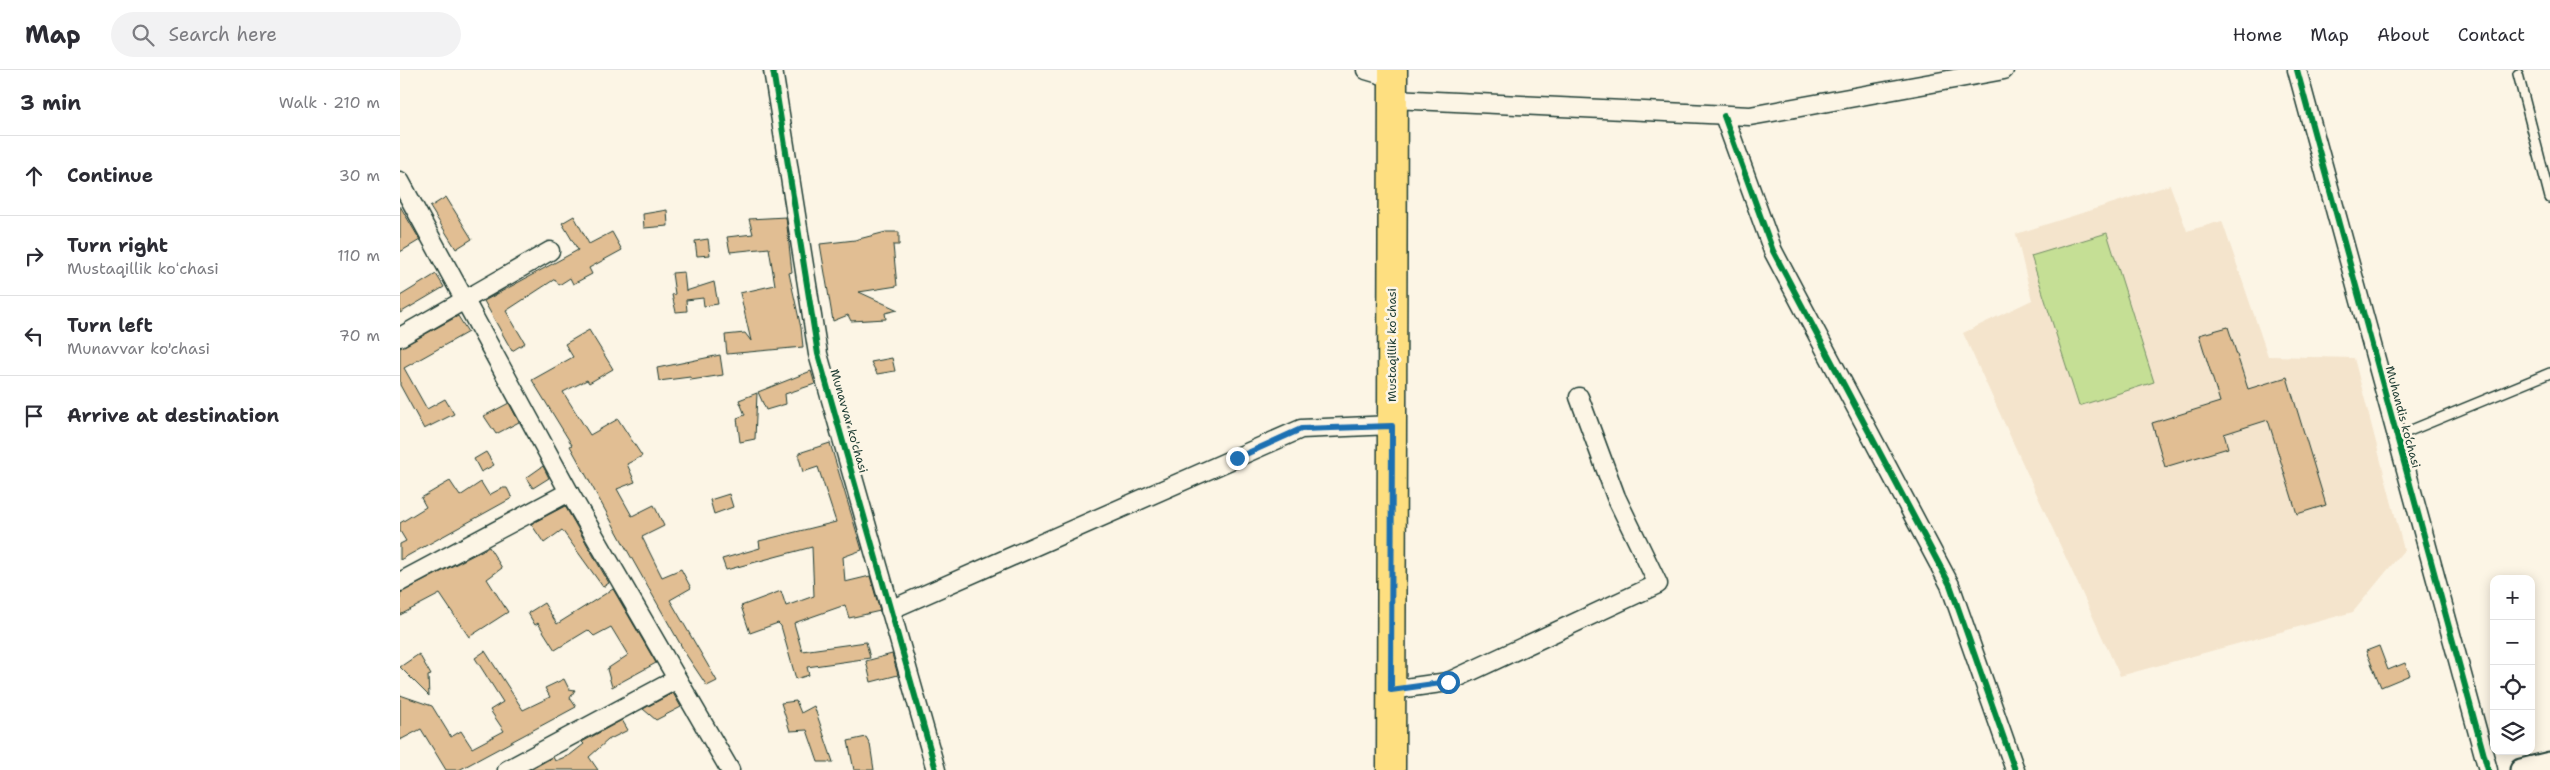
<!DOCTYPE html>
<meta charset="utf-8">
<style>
:root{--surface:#fff;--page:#f2f2f3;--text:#2b2b33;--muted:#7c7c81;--line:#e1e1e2}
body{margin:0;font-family:"Shantell Sans",sans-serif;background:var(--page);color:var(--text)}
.controls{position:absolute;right:15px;bottom:15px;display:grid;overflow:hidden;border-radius:10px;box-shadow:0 2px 12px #0003}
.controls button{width:45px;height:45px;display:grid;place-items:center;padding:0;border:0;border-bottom:1px solid var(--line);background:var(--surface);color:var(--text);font:25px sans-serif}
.stop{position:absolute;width:15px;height:15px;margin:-11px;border:4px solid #1f6fb2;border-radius:50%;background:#fff}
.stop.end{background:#1f6fb2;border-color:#fff;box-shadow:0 1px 5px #0008}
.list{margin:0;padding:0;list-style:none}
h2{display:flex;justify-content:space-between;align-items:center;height:65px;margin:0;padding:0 20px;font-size:21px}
h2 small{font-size:16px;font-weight:400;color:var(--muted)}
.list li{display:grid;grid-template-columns:32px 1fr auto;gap:15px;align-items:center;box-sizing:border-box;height:80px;padding:0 20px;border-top:1px solid var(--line)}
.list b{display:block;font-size:19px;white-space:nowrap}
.list p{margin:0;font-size:16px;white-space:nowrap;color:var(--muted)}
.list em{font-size:16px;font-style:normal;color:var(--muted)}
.icon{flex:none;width:28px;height:28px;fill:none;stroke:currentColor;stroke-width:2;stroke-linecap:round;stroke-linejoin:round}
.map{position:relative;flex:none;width:2150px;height:700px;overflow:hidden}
header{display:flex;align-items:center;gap:30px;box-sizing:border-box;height:70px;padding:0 25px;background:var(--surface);border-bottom:1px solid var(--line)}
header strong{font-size:24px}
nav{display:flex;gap:28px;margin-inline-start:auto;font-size:18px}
.search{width:350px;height:45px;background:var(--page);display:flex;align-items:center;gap:12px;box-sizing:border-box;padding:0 18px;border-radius:28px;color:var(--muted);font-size:19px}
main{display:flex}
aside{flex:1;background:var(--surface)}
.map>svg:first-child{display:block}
</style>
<header>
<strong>Map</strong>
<div class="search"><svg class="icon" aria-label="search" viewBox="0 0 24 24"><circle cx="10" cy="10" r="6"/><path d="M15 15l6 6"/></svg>Search here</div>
<nav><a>Home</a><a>Map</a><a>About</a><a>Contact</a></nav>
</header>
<main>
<aside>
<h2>3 min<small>Walk · 210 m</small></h2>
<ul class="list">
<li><svg class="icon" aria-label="ahead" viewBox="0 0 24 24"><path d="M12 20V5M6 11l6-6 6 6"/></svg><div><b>Continue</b></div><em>30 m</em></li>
<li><svg class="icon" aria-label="right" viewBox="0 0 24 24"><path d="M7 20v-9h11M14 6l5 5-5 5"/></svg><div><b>Turn right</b><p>Mustaqillik koʻchasi</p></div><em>110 m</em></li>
<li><svg class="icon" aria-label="left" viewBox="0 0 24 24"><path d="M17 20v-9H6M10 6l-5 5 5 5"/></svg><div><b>Turn left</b><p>Munavvar ko'chasi</p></div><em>70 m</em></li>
<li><svg class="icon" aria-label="arrive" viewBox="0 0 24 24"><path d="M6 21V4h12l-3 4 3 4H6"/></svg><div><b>Arrive at destination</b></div></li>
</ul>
</aside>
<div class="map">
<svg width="2150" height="700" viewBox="0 0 2150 700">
<rect width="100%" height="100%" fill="#fcf5e5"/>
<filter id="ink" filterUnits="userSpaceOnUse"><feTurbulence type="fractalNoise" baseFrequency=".02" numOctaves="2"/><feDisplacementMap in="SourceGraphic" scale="10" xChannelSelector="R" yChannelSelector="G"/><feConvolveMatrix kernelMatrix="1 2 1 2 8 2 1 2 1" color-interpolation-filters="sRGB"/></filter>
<g filter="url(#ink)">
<polygon fill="#f4e4cc" points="1770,115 1787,161 1822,151 1868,286 1954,288 2004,480 1953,542 1720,606 1563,263 1632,230 1616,164"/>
<polygon fill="#c5df95" stroke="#728e64" points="1707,163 1754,312 1679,336 1631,186"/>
<g fill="#e1be93" stroke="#1f3d34">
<polygon points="46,127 72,169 56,179 30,137"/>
<polygon points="0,136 20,170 0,182"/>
<polygon points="267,140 268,156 244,158 243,144"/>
<polygon points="174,146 189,174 212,162 222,180 189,198 192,204 173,214 170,208 159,215 155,209 106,241 125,273 112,281 84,231 178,180 162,153"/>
<polygon points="386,147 392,202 389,203 401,258 403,277 327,284 325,265 345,263 351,271 340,223 375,215 369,178 330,182 327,167 353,164 349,149"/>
<polygon points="486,162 499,162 499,175 493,175 497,216 459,222 498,240 485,243 486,249 451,251 448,245 433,251 420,174 455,170"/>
<polygon points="308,169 310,185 297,186 295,171"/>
<polygon points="284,202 286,221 314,212 318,234 304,236 303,228 286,230 287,241 276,242 272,225 275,224 272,203"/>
<polygon points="36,204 44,217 0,243 0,226"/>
<polygon points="58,246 68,262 4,298 27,339 45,329 54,344 24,359 0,315 0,278"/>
<polygon points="1828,257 1848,319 1887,307 1926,435 1897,444 1868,350 1824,364 1828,378 1765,397 1752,353 1820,332 1799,265"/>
<polygon points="189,260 213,299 189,313 187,310 163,322 190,365 218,349 242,386 227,394 235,412 217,419 232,446 254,435 264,456 242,467 262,507 281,499 291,518 270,530 317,611 307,616 287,586 227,480 170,376 172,375 132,310 173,287 165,274"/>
<polygon points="320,285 323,305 291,310 290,307 259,311 257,298"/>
<polygon points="492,288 495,301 477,304 471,292"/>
<polygon points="411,301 415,314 385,324 386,334 366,340 358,322"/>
<polygon points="357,323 355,369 340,372 337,348 345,345 339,330"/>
<polygon points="109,333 119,352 96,364 84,346"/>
<polygon points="430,373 462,480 443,487 445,512 470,506 480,541 449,548 445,535 394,553 402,581 466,572 470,588 407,597 409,605 396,609 381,556 378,553 350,563 341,536 381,521 386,536 414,526 412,477 326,500 322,489 360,478 359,471 436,452 418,397 403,402 399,388 399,383"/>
<polygon points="86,382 94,395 81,402 74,389"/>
<polygon points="143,396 149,408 133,418 126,408"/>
<polygon points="50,411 60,426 81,412 89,425 102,418 107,418 112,428 0,490 0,474 6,471 0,461 0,453 26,437 21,428"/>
<polygon points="329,424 333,437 314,444 310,430"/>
<polygon points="165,436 209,513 203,517 162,460 144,473 131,454"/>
<polygon points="89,477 102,498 87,509 108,542 69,567 40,524 0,545 0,523"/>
<polygon points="213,519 256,593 212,617 207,599 228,585 211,557 194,566 188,560 155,580 138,553 135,555 128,543 144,533 157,554"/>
<polygon points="1979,576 1988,600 2005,593 2010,605 1981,617 1966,581"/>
<polygon points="85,581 123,640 150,627 145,618 164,609 169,619 175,620 170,628 176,637 59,700 46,700 21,659 0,670 0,625 32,636 51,667 61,661 72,678 104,661 90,640 103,632 75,588"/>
<polygon points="19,584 31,605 28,606 29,626 0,597"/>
<polygon points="492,584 498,605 471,612 466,591"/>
<polygon points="273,623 281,637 256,650 243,639"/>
<polygon points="396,631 401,643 414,636 433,692 418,692 407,660 390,661 381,633"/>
<polygon points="222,650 228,660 208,670 189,687 198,700 130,700 153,687 155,691 170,685 184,674 182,672"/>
<polygon points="466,667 470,674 474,700 454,700 448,671"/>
</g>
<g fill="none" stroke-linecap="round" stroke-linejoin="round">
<defs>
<g id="service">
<polyline points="2118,4 2150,128"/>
<polyline points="1997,366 2150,303"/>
</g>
<g id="minor">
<polyline points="373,0 418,284 536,700"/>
<polyline points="966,0 993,8"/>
<polyline points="1897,0 2088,700"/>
<polyline points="993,29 1350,46 1604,0"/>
<polyline points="1324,46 1373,181 1550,515 1615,700"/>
<polyline points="0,111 169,422 330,700"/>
<polyline points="0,267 150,181"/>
<polyline points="0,512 169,422"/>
<polyline points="490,540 901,359 992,355"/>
<polyline points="991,620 1048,612 1258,514 1216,427 1179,327"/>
<polyline points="107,700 277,609"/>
</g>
<polyline id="tertiary" points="2121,700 2150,693"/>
<polyline id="primary" points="991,700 993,0"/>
</defs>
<use href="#service" stroke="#1f3d34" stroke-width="12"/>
<use href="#minor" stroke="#1f3d34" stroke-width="21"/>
<use href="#tertiary" stroke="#1f3d34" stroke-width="25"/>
<use href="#primary" stroke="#1f3d34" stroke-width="31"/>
<use href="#service" stroke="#fcf5e5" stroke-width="9"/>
<use href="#minor" stroke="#fcf5e5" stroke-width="18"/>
<use href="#tertiary" stroke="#fcf5e5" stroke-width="21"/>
<use href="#primary" stroke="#fedf80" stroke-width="28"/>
<defs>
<g id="cycleway">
<polyline points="373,0 418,284 536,700"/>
<polyline points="1897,0 2088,700"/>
<polyline points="1324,46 1373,181 1550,515 1615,700"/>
</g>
</defs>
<use href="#cycleway" stroke="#fcf5e5" stroke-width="9"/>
<use href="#cycleway" stroke="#00873e" stroke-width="6"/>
</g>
</g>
<g fill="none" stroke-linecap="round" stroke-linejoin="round" filter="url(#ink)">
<polyline stroke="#1f6fb2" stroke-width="6" points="837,388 901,359 992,356 991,620 1048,612"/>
</g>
<g text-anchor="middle" stroke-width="5" stroke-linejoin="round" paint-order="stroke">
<g font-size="12" fill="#1f3d34" stroke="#fcf5e5">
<text transform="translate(992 275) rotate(-90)" y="4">Mustaqillik koʻchasi</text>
<text transform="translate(2003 347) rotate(75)" y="4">Muhandis ko‘chasi</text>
<text transform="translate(449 351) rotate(74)" y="4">Munavvar ko'chasi</text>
</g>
</g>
</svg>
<div class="controls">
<button>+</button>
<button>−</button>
<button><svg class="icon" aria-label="locate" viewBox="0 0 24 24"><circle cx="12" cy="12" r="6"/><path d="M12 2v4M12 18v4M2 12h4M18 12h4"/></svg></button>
<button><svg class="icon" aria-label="layers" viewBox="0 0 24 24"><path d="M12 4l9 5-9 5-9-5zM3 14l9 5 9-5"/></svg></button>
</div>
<div class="stop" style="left:1048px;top:612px"></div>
<div class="stop end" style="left:837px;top:388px"></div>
</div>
</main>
